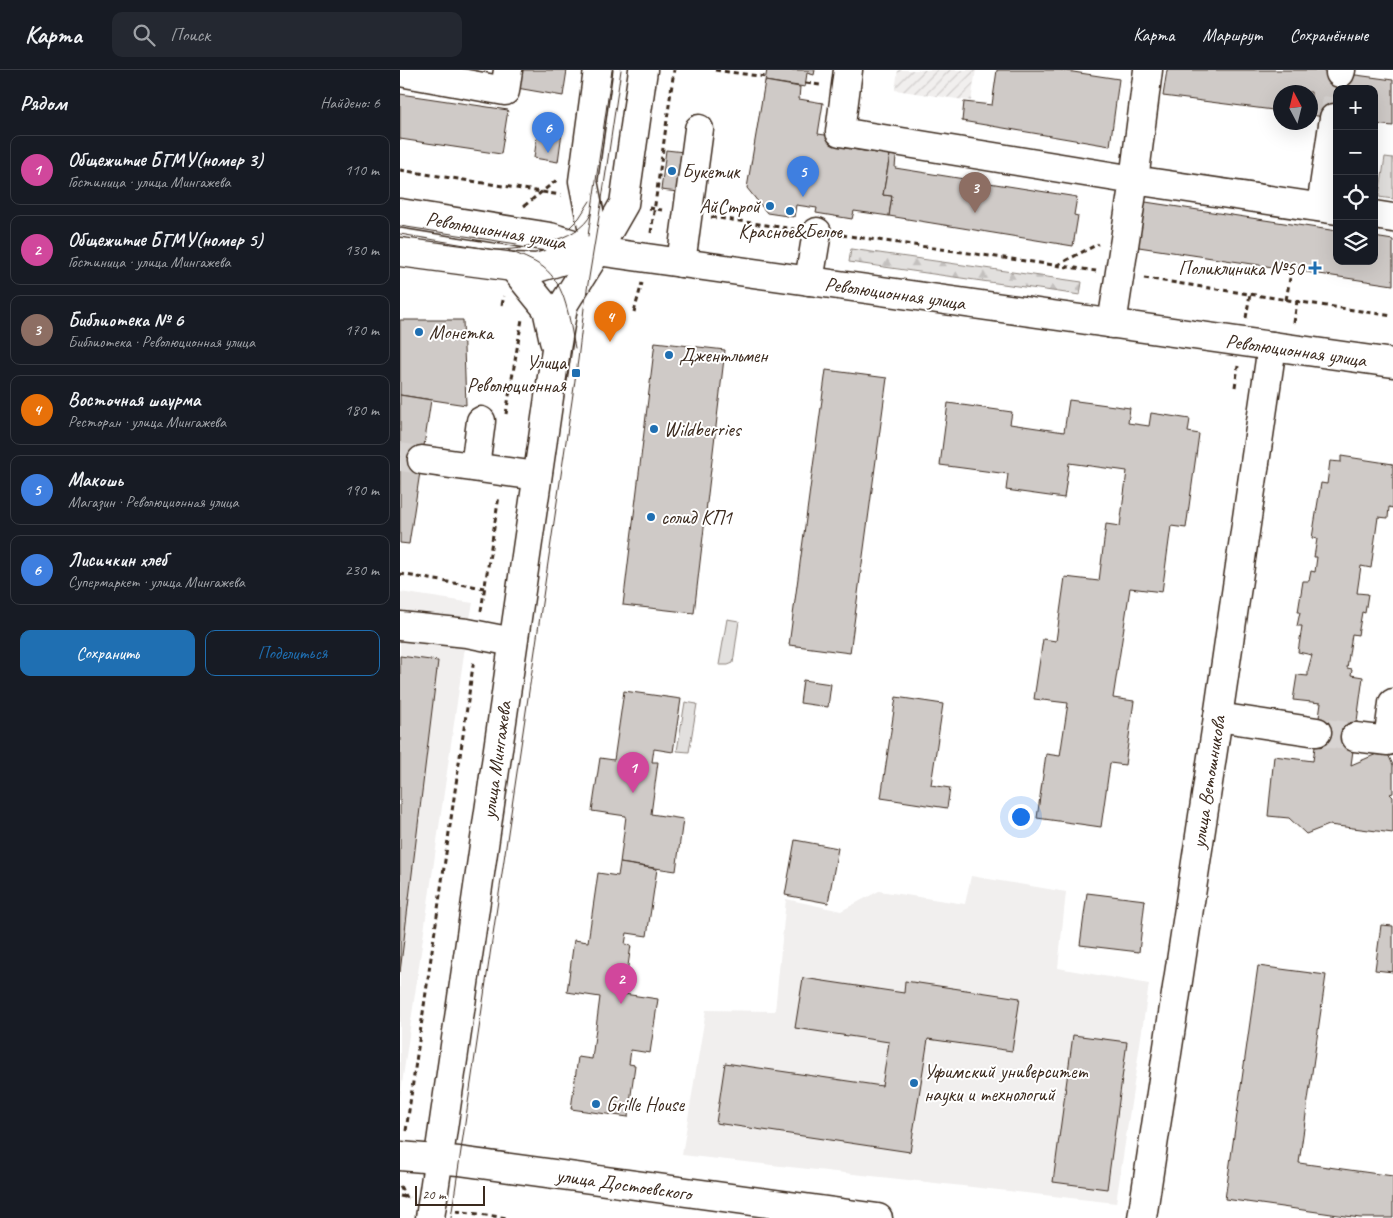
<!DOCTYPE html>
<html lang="ru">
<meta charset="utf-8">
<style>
:root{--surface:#171b24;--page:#242831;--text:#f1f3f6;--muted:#9ea1a6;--line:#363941;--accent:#1f6fb2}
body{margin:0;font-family:Caveat,sans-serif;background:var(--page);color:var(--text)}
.controls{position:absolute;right:15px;top:15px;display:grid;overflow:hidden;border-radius:10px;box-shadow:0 5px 20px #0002}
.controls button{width:45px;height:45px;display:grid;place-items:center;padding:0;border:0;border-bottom:1px solid var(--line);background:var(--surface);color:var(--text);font:25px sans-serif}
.compass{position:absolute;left:873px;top:15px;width:45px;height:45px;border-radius:50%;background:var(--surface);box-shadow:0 5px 20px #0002;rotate:353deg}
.scale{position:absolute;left:15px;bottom:12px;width:70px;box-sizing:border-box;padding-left:5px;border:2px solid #3b2a1e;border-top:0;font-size:14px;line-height:18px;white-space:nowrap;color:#3b2a1e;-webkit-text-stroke:4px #fff;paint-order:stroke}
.you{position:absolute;left:620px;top:746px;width:18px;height:18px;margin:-12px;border:4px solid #fff;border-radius:50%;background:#1a73e8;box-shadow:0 0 0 8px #1a73e833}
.badge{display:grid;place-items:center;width:32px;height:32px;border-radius:50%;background:var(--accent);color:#fff;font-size:16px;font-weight:700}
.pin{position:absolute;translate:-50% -41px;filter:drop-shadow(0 1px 2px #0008)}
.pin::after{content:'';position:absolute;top:26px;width:18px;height:15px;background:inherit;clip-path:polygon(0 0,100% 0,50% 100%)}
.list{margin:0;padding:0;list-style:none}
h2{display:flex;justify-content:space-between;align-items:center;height:65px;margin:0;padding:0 20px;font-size:21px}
h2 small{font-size:16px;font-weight:400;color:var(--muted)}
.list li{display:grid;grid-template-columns:32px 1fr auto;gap:15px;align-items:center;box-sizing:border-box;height:70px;margin:0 10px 10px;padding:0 10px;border:1px solid var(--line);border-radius:10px}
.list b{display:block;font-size:19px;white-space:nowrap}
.list p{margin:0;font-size:16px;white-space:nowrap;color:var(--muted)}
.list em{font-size:16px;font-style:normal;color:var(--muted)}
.actions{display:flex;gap:10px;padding:15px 20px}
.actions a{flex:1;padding:11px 0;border:1px solid var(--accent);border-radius:10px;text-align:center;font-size:18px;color:var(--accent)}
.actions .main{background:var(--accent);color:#fff}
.icon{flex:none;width:28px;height:28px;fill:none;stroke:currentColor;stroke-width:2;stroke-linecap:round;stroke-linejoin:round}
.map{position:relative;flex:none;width:993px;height:1148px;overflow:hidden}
header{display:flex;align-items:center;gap:30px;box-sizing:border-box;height:70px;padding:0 25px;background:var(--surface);border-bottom:1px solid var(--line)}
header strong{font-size:24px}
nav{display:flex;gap:28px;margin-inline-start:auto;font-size:18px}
.search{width:350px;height:45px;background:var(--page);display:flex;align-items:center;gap:12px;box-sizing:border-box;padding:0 18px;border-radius:10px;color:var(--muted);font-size:19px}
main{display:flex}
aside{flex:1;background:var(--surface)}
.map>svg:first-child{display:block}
</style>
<header>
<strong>Карта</strong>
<div class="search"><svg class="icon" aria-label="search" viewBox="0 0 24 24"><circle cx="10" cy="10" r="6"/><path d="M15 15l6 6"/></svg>Поиск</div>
<nav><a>Карта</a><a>Маршрут</a><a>Сохранённые</a></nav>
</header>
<main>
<aside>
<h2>Рядом<small>Найдено: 6</small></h2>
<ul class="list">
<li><span class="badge" style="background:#d1479c">1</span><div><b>Общежитие БГМУ(номер 3)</b><p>Гостиница · улица Мингажева</p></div><em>110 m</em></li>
<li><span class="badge" style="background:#d1479c">2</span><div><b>Общежитие БГМУ(номер 5)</b><p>Гостиница · улица Мингажева</p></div><em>130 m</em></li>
<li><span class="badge" style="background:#8d6e63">3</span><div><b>Библиотека № 6</b><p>Библиотека · Революционная улица</p></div><em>170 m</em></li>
<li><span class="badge" style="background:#e8710a">4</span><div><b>Восточная шаурма</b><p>Ресторан · улица Мингажева</p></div><em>180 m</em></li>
<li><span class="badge" style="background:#3f7fe0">5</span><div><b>Макошь</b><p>Магазин · Революционная улица</p></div><em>190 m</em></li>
<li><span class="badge" style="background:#3f7fe0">6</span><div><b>Лисичкин хлеб</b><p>Супермаркет · улица Мингажева</p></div><em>230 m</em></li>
</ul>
<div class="actions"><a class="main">Сохранить</a><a>Поделиться</a></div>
</aside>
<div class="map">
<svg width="993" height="1148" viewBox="0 0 993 1148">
<defs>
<pattern id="industrial-furrows" width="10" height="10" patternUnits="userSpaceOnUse" patternTransform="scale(1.25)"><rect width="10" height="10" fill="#f1efee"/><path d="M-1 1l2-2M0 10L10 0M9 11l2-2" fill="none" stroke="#d0cdcc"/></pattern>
<pattern id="forest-firs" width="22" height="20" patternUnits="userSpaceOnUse" patternTransform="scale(1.25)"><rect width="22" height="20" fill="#e2e0de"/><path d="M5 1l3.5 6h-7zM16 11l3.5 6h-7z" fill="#c3c0be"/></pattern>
</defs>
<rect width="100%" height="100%" fill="#fff"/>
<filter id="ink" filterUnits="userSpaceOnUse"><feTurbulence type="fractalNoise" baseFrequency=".02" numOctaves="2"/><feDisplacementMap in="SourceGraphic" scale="10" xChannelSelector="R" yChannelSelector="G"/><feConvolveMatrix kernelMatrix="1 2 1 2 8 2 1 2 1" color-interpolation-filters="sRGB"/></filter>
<g filter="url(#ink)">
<g fill="#f1efee">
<polygon points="0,522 73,533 67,563 0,1028"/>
<polygon points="571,806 666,822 658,898 749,914 716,1133 282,1085 306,940 375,941 386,829 441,841 479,821 565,834"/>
</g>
<polygon fill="url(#industrial-furrows)" points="498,0 576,0 571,31 495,20"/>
<g fill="#e2e0de" stroke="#8e857e">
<polygon points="985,87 993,88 993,129 979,127"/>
<polygon points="327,549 339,551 333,593 328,595 319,595"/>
<polygon points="285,632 297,634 289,682 277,681"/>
</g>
<polygon fill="url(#forest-firs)" stroke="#8e857e" points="451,179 682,212 680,225 449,192"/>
<g fill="#cfcac7" stroke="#3b2a1e">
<polygon points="119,0 167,0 163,26 117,18"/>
<polygon points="367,0 415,0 414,5 407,3 405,17 365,11"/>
<polygon points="597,0 660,0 719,9 710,76 562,51 564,32 592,35"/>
<polygon points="767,0 919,0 993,10 993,56 974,54 974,19 937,19 937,49 911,45 911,22 881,22 881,41 763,26"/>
<polygon points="365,11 400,17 399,29 423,33 418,64 447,68 445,78 490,85 483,125 492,126 489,146 454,141 452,149 416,143 417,138 396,135 394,147 367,143 347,118"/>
<polygon points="0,24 108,40 101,84 0,69"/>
<polygon points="139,52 163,55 158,92 134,88"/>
<polygon points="266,80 284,82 278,122 261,120"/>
<polygon points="490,85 496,86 495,98 677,127 674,145 678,146 673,176 489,146 492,126 483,125"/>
<polygon points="739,131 937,161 937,191 974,191 974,167 993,170 993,215 732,176"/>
<polygon points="0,250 63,250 66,335 0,325"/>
<polygon points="255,272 325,280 294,543 223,535"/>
<polygon points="426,300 487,308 450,583 389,575"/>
<polygon points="0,325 31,330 9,474 0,473"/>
<polygon points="669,330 730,338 728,353 749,356 751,343 790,349 788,362 799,364 786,458 771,456 762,522 730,518 713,628 734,631 725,695 710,693 701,757 637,748 646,684 660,686 668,633 634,629 643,569 656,571 665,507 699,511 706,454 720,456 727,401 669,393 664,428 606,420 608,404 540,395 548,333 612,342 610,354 664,362"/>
<polygon points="941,386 993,394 993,438 989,437 988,448 978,447 971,498 961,496 957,523 968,524 965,543 962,542 958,565 952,564 947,598 952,599 951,605 963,607 951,695 986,680 993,695 993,723 990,724 993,727 993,763 929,755 906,764 889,748 868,746 874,686 913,691 921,633 893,630 897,605 908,606 908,600 912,585 898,582 902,556 897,556 900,542 898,542 903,511 909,511 911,501 915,502 917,487 914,487 917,469 912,468 921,413 927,414 930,391 941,392"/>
<polygon points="0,586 38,591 0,902"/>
<polygon points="403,610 431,614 428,637 400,633"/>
<polygon points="224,621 281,629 273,682 254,679 252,692 258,692 251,744 283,749 276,801 220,793 226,746 192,741 200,688 214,690"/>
<polygon points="496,627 543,634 531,715 550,718 547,738 481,728"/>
<polygon points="395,770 438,778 428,833 385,825"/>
<polygon points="220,793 257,799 247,866 227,863 225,874 231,875 224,924 258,929 250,983 231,980 229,994 235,995 228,1047 171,1039 178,987 192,989 200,927 167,922 174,870 188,872 198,803 218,806"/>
<polygon points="687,823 745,830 739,882 680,875"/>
<polygon points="981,855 993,856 993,902 975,900"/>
<polygon points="858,896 926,905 899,1093 993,1106 993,1148 960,1148 825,1129"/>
<polygon points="403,908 504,923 505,911 620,928 612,981 528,969 510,1082 316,1053 325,993 482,1016 489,972 395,958"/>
<polygon points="673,965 727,972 707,1119 653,1112"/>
</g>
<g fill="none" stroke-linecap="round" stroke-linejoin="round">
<g stroke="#d8d4d2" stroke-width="28" stroke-dasharray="28 14" stroke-linecap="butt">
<polyline points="934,48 937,28"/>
<polyline points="0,387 22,390"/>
<polyline points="917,662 955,667"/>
</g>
<defs>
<g id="minor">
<polyline points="448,0 440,62 734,110 712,254"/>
<polyline points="748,0 734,110 937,140"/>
<polyline points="0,2 105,21 108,0"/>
<polyline points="940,3 941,0"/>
<polyline points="921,137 934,48"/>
<polyline points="974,145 993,148"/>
<polyline points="197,181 183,111 198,0"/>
<polyline points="281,193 299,59"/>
<polyline points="113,197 147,239 154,271"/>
<polyline points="409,211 417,162"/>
<polyline points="22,390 137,406"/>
<polyline points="75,397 81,351"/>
<polyline points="0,556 67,563 113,572"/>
<polyline points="818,647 917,662"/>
<polyline points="955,667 988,671 993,633"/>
<polyline points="0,1086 59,1091 478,1148"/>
<polyline points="30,1148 156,279 163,237 165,232 197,181 224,134 243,0"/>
<polyline points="742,1148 818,647 872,276"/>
</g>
<g id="major">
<polyline points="0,143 150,167 197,181 993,293"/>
<polyline points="0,182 113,197 137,198 193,181"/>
</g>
</defs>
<use href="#minor" stroke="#3b2a1e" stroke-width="31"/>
<use href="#major" stroke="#3b2a1e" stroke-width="31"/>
<g stroke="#3b2a1e" stroke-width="3" stroke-dasharray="5 4" stroke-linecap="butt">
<polyline points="315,0 366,7"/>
<polyline points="406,13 420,15"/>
<polyline points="0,100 161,125"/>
<polyline points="124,136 158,109"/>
<polyline points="249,138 262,140"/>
<polyline points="311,147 394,159"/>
<polyline points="251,163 274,0"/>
<polyline points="442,165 696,201"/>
<polyline points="657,195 698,174"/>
<polyline points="744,208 993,246"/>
<polyline points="886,230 890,208"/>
<polyline points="102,235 104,226"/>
<polyline points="234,242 242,213"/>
<polyline points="846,248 850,224"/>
<polyline points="894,253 897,231"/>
<polyline points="835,317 838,296"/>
<polyline points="106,344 122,249"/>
<polyline points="0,504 84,518"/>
<polyline points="81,541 99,426"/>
<polyline points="6,1061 74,589"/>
<polyline points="0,1116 6,1128"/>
<polyline points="0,1126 9,1128"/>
<polyline points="56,1141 108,1148"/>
</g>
<use href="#minor" stroke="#fff" stroke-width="28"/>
<use href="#major" stroke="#fff" stroke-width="28"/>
<g stroke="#3b2a1e" stroke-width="1">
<polyline points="0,156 117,174"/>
<polyline points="169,158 179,148 190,131"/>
<path d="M0 164 94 180C121 180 179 172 191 144"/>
<polyline points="188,166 212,0"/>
<path d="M108 180C119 185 133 190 143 197 167 216 169 250 175 278"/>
<polyline points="167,312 173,272"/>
<polyline points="51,1148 178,290 184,238 203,122 221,0"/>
</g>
</g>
</g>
<g fill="#1f6fb2" stroke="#fff" stroke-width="2">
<circle cx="272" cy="101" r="5"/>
<circle cx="370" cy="136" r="5"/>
<circle cx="390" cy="141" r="5"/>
<path d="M912.5 190.5h5v5h5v5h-5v5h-5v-5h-5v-5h5z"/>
<circle cx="19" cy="262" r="5"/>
<circle cx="269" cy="285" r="5"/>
<rect x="171" y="298" width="10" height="10" rx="2.5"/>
<circle cx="254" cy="359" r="5"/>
<circle cx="251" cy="447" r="5"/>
<circle cx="514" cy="1013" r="5"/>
<circle cx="196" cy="1034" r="5"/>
</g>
<g text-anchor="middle" stroke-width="4" stroke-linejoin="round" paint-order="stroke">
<g font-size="20" fill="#3b2a1e" stroke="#fff" text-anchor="start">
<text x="282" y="108">Букетик</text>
<text x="360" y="143" text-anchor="end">АйСтрой</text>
<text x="390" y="168" text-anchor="middle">Красное&amp;Белое</text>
<text x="904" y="205" text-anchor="end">Поликлиника №50</text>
<text x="29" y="269">Монетка</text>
<text x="279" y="292">Джентльмен</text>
<text x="166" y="299" text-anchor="end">Улица<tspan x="166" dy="23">Революционная</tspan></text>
<text x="264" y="366">Wildberries</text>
<text x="261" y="454">солид КП1</text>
<text x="524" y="1008">Уфимский университет<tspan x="524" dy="23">науки и технологий</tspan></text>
<text x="206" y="1041">Grille House</text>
</g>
<g font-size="20" fill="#3b2a1e" stroke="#fff">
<text transform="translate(96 160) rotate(10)" y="7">Революционная улица</text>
<text transform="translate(495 223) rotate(8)" y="7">Революционная улица</text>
<text transform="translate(896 280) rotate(8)" y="7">Революционная улица</text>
<text transform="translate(96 690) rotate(-82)" y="7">улица Мингажева</text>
<text transform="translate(808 712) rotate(-81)" y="7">улица Ветошникова</text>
<text transform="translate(224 1114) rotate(8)" y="7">улица Достоевского</text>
</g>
</g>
</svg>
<div class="controls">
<button>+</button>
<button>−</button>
<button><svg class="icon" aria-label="locate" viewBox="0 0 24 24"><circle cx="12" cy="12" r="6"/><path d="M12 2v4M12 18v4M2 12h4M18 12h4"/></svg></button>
<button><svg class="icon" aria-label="layers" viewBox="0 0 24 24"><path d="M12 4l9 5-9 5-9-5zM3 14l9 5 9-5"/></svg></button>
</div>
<svg class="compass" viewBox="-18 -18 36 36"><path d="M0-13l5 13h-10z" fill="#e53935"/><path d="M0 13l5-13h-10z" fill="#9ea1a6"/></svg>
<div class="scale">20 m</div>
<div class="you"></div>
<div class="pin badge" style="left:233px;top:723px;background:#d1479c">1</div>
<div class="pin badge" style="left:221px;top:934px;background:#d1479c">2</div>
<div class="pin badge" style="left:575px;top:143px;background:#8d6e63">3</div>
<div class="pin badge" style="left:210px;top:272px;background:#e8710a">4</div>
<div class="pin badge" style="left:403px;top:127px;background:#3f7fe0">5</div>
<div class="pin badge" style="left:148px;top:83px;background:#3f7fe0">6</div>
</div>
</main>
